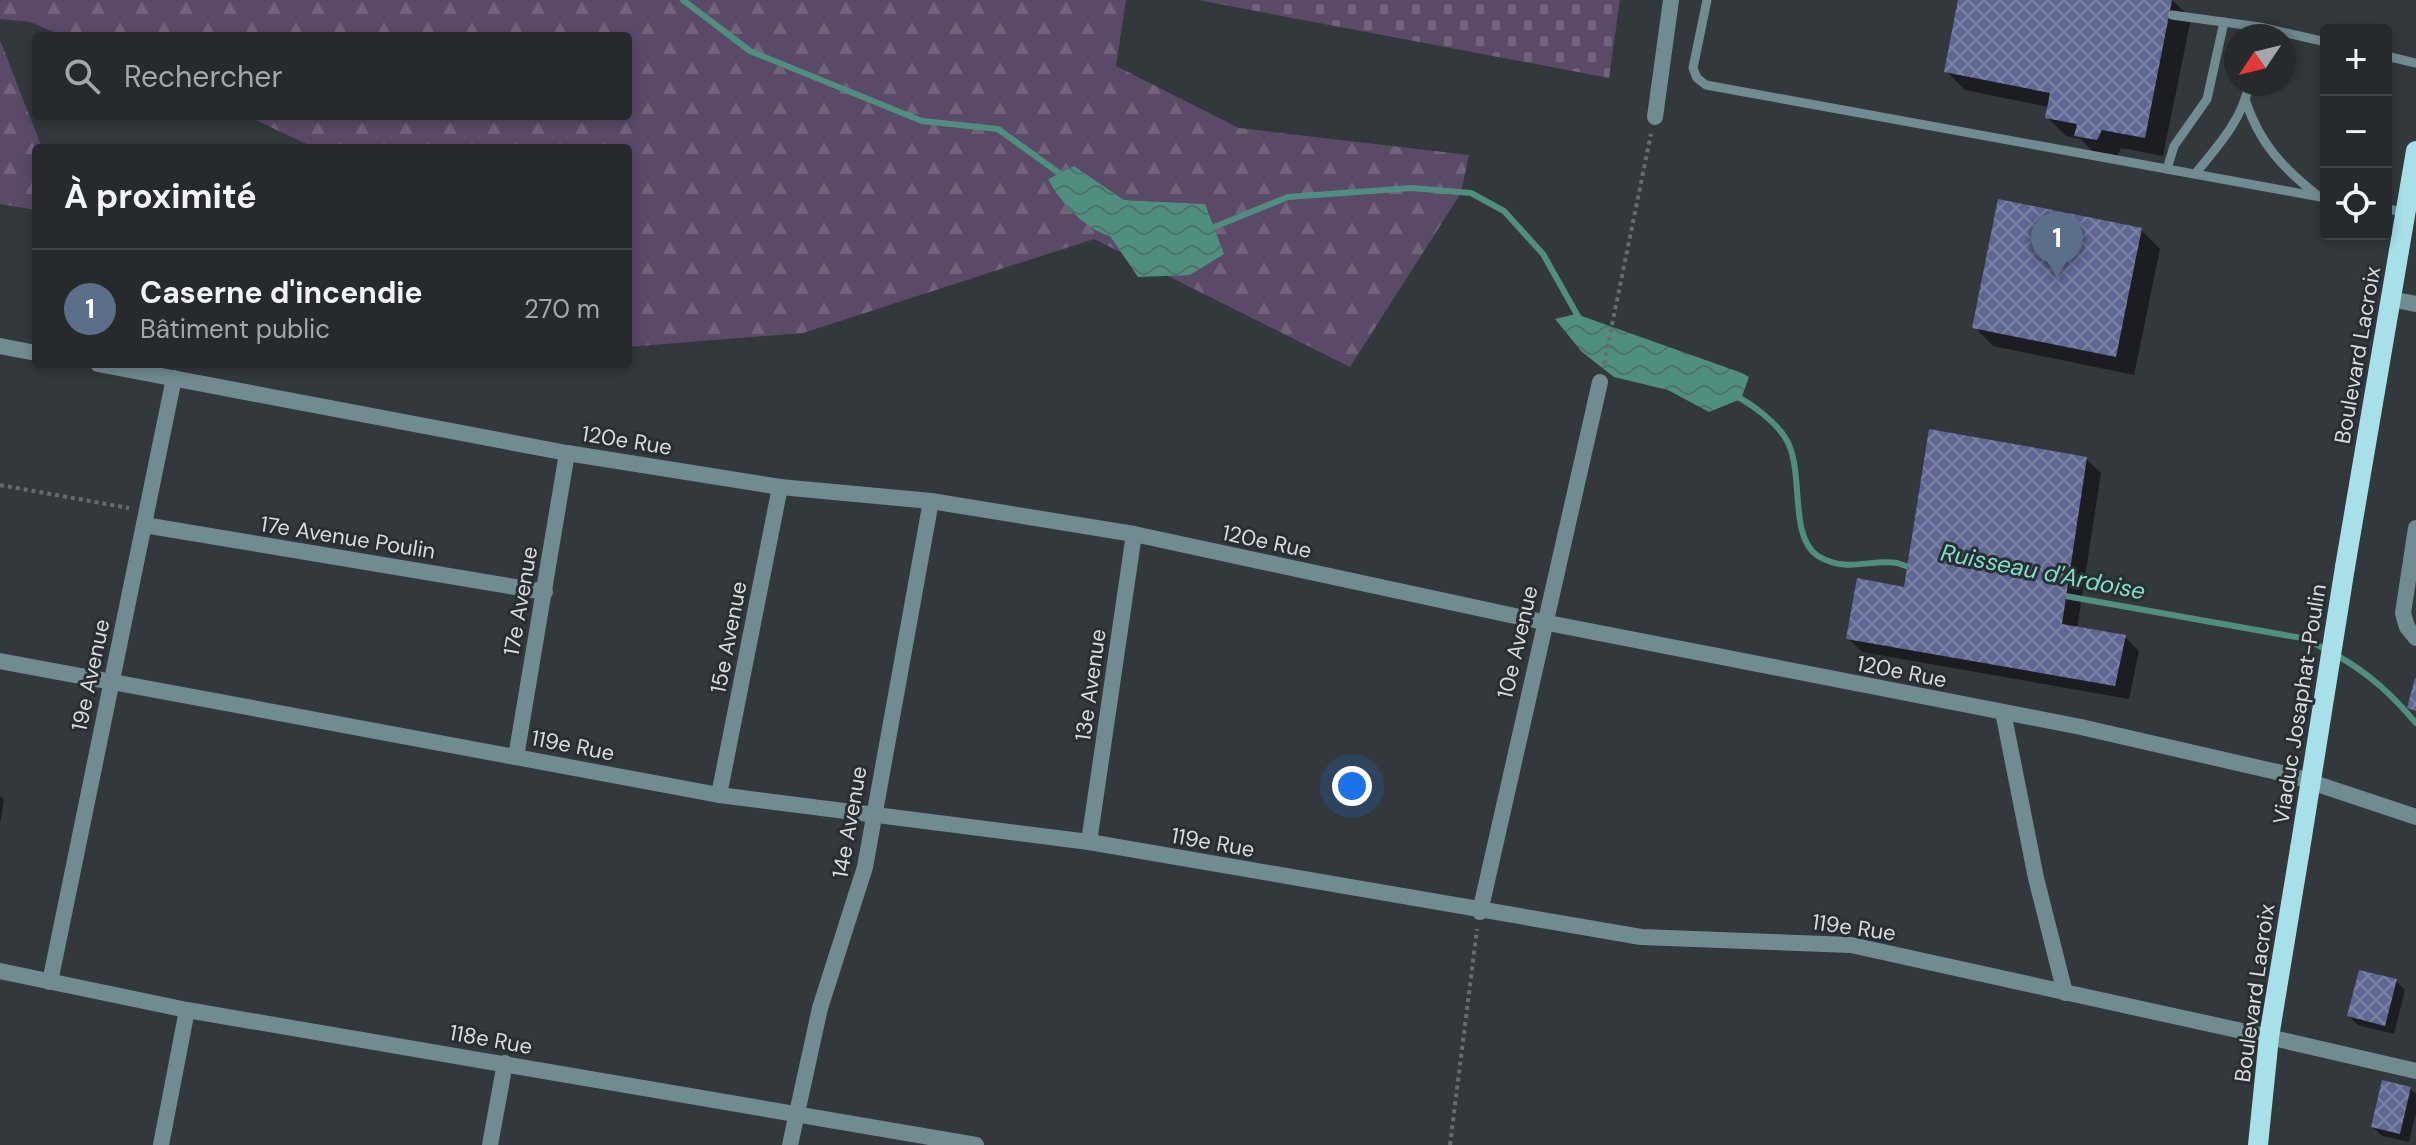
<!DOCTYPE html>
<html lang="fr">
<meta charset="utf-8">
<style>
:root{--surface:#262a2d;--page:#2e3235;--text:#f1f3f6;--muted:#a4a7aa;--line:#424649;--accent:#f0a378}
body{margin:0;font-family:"DM Sans",sans-serif;background:var(--page);color:var(--text)}
.controls{position:absolute;right:24px;top:24px;display:grid;overflow:hidden;border-radius:8px;box-shadow:0 4px 12px #0003}
.controls button{width:72px;height:72px;display:grid;place-items:center;padding:0;border:0;border-bottom:2px solid var(--line);background:var(--surface);color:var(--text);font:40px sans-serif}
.compass{position:absolute;left:2224px;top:24px;width:72px;height:72px;border-radius:50%;background:var(--surface);box-shadow:0 4px 12px #0003;rotate:235deg}
.you{position:absolute;left:1352px;top:786px;width:28px;height:28px;margin:-20px;border:6px solid #fff;border-radius:50%;background:#1a73e8;box-shadow:0 0 0 12px #1a73e833}
.badge{display:grid;place-items:center;width:52px;height:52px;border-radius:50%;background:var(--accent);color:#fff;font-size:26px;font-weight:700}
.pin{position:absolute;translate:-50% -66px;filter:drop-shadow(0 2px 4px #0008)}
.pin::after{content:'';position:absolute;top:42px;width:28px;height:24px;background:inherit;clip-path:polygon(0 0,100% 0,50% 100%)}
.list{margin:0;padding:0;list-style:none}
h2{display:flex;justify-content:space-between;align-items:center;height:104px;margin:0;padding:0 32px;font-size:34px}
h2 small{font-size:26px;font-weight:400;color:var(--muted)}
.list li{display:grid;grid-template-columns:52px 1fr auto;gap:24px;align-items:center;box-sizing:border-box;height:120px;padding:0 32px;border-top:2px solid var(--line)}
.list b{display:block;font-size:30px;white-space:nowrap}
.list p{margin:0;font-size:26px;white-space:nowrap;color:var(--muted)}
.list em{font-size:26px;font-style:normal;color:var(--muted)}
.icon{flex:none;width:44px;height:44px;fill:none;stroke:currentColor;stroke-width:2;stroke-linecap:round;stroke-linejoin:round}
.map{position:relative;flex:none;width:2416px;height:1145px;overflow:hidden}
.search{position:absolute;background:var(--surface);box-shadow:0 4px 12px #0003;left:32px;top:32px;width:600px;height:88px;display:flex;align-items:center;gap:20px;box-sizing:border-box;padding:0 28px;border-radius:8px;color:var(--muted);font-size:30px}
.panel{position:absolute;background:var(--surface);box-shadow:0 4px 12px #0003;left:32px;top:144px;width:600px;height:224px;border-radius:8px}
.map>svg:first-child{display:block}
</style>
<div class="map">
<svg width="2416" height="1145" viewBox="0 0 2416 1145">
<defs>
<pattern id="forest-firs" width="22" height="20" patternUnits="userSpaceOnUse" patternTransform="scale(2)"><rect width="22" height="20" fill="#5a4967"/><path d="M5 1l3.5 6h-7zM16 11l3.5 6h-7z" fill="#71637c"/></pattern>
<pattern id="cemetery-stones" width="16" height="16" patternUnits="userSpaceOnUse" patternTransform="scale(2)"><rect width="16" height="16" fill="#5a4967"/><path d="M2 7V4a2 2 0 0 1 4 0v3zM10 15v-3a2 2 0 0 1 4 0v3z" fill="#71637c"/></pattern>
<pattern id="water-waves" width="16" height="10" patternUnits="userSpaceOnUse" patternTransform="scale(2)"><rect width="16" height="10" fill="#508f7f"/><path d="M0 5q4-4 8 0t8 0" fill="none" stroke="#4b746a"/></pattern>
<pattern id="building-cross-hatch" width="8" height="8" patternUnits="userSpaceOnUse" patternTransform="scale(2)"><rect width="8" height="8" fill="#5e6692"/><path d="M0 0l8 8M0 8l8-8" fill="none" stroke="#7c82a6"/></pattern>
</defs>
<rect width="100%" height="100%" fill="#33383c"/>
<g fill="url(#forest-firs)">
<path d="M0 0H1126L1116 66 1239 128 1469 155 1461 193 1350 367 1168 276 1205 204 1124 200 1074 166 1048 179C1059 201 1086 230 1110 235L1122 253 1094 239 803 333 628 347V148H315L247 116H628V36H63L30 22 0 19Z"/>
<polygon points="0,40 42,148 36,148 36,210 0,204"/>
</g>
<polygon fill="url(#cemetery-stones)" points="1198,0 1620,0 1609,78"/>
<g fill="url(#water-waves)">
<path d="M1074 166 1124 200 1205 204 1224 254 1190 275 1138 277 1110 236C1086 230 1059 201 1048 179Z"/>
<polygon points="1576,314 1742,373 1749,377 1741,399 1709,412 1668,390 1614,377 1582,352 1555,319"/>
</g>
<g fill="#0007">
<polygon points="1960,0 2172,0 2191,18 2163,156 2121,148 2116,158 2095,154 2081,139 2066,136 2047,117 2049,107 1965,90 1946,71"/>
<polygon points="2141,230 2160,249 2134,375 1993,346 1974,327"/>
<polygon points="2086,459 2101,473 2077,629 2125,637 2139,651 2129,699 1862,652 1848,638 1906,589"/>
<polygon points="0,796 4,800 0,824"/>
<polygon points="2396,981 2405,990 2394,1034 2358,1025 2349,1016"/>
<polygon points="2410,1089 2416,1094 2416,1113 2409,1142 2382,1136 2373,1127"/>
</g>
<g fill="none" stroke-linecap="round" stroke-linejoin="round">
<g stroke="#508f7f" stroke-width="6">
<polyline points="683,0 750,51 922,121 998,129 1059,173"/>
<polyline points="1214,227 1288,197 1412,188 1471,193 1504,211 1543,254 1579,318"/>
<path d="M1734 395C1752 404 1776 422 1786 439 1805 470 1788 537 1818 556 1848 574 1871 558 1897 563 1903 565 1909 567 1915 569"/>
<polyline points="2060,595 2307,639 2326,650"/>
<path d="M2336 655C2369 673 2392 695 2416 723"/>
</g>
</g>
<g fill="url(#building-cross-hatch)">
<polygon points="1958,0 2172,0 2145,138 2102,130 2097,140 2074,136 2077,124 2045,118 2050,93 1944,72"/>
<polygon points="1998,199 2142,228 2116,357 1972,328"/>
<polygon points="1929,429 2087,457 2062,624 2126,635 2115,686 1846,639 1857,578 1904,587"/>
<polygon points="2415,678 2416,678 2416,711 2407,708"/>
<polygon points="2359,970 2397,979 2385,1026 2347,1016"/>
<polygon points="2382,1080 2411,1087 2400,1134 2371,1127"/>
</g>
<g fill="none" stroke-linecap="round" stroke-linejoin="round">
<g stroke="#676c6f" stroke-width="4" stroke-dasharray="4 4" stroke-linecap="butt">
<polyline points="1604,364 1651,134"/>
<polyline points="0,485 129,508"/>
<polyline points="1450,1145 1477,929"/>
</g>
<g stroke="#718c90" stroke-width="9">
<polyline points="1707,0 1693,68 1697,78 1706,85 2326,198"/>
<polyline points="2172,15 2260,27 2326,42"/>
<polyline points="2386,56 2416,63"/>
<path d="M2246 102C2260 144 2283 168 2317 195"/>
<polyline points="2167,169 2174,146 2207,99 2224,22"/>
<path d="M2195 174C2217 147 2243 119 2249 84"/>
<polyline points="2386,209 2406,212"/>
</g>
<g stroke="#718c90" stroke-width="16">
<polyline points="1655,117 1671,0"/>
<polyline points="2390,299 2416,304"/>
<polyline points="0,346 36,353"/>
<polyline points="98,364 567,453 780,487 931,501 1134,534 1543,622 2081,727 2290,775 2416,817"/>
<polyline points="144,525 545,592"/>
<polyline points="2416,528 2403,613 2407,627 2416,638"/>
<polyline points="2003,712 2036,878 2065,993"/>
<polyline points="516,757 567,453"/>
<polyline points="719,795 780,487"/>
<polyline points="1089,842 1134,534"/>
<polyline points="1480,912 1600,382"/>
<polyline points="0,971 187,1010 976,1145"/>
<polyline points="50,982 174,378"/>
<polyline points="2269,1037 2416,1071"/>
<polyline points="161,1145 187,1010"/>
<polyline points="490,1145 505,1063"/>
<polyline points="790,1145 820,1008 865,867 931,501"/>
</g>
<polyline stroke="#718c90" stroke-width="16" points="0,661 719,795 1089,842 1641,937 1851,945 2269,1037"/>
<g stroke="#a7e0e9" stroke-width="20">
<polyline points="2345,567 2416,151"/>
<polyline points="2258,1145 2269,1037 2300,849"/>
</g>
<polyline stroke="#a7e0e9" stroke-width="20" points="2300,849 2345,567"/>
</g>
<g text-anchor="middle" stroke-width="6" stroke-linejoin="round" paint-order="stroke">
<g font-size="22" fill="#d8dcde" stroke="#292e32">
<text transform="translate(2357 355) rotate(-80)" y="8">Boulevard Lacroix</text>
<text transform="translate(627 440) rotate(9)" y="8">120e Rue</text>
<text transform="translate(348 537) rotate(9)" y="8">17e Avenue Poulin</text>
<text transform="translate(1267 541) rotate(12)" y="8">120e Rue</text>
<text transform="translate(520 601) rotate(-80)" y="8">17e Avenue</text>
<text transform="translate(728 637) rotate(-79)" y="8">15e Avenue</text>
<text transform="translate(1517 642) rotate(-77)" y="8">10e Avenue</text>
<text transform="translate(1902 671) rotate(11)" y="8">120e Rue</text>
<text transform="translate(90 675) rotate(-78)" y="8">19e Avenue</text>
<text transform="translate(1090 685) rotate(-82)" y="8">13e Avenue</text>
<text transform="translate(2299 704) rotate(-81)" y="8">Viaduc Josaphat-Poulin</text>
<text transform="translate(573 745) rotate(11)" y="8">119e Rue</text>
<text transform="translate(849 822) rotate(-80)" y="8">14e Avenue</text>
<text transform="translate(1213 842) rotate(10)" y="8">119e Rue</text>
<text transform="translate(1854 927) rotate(8)" y="8">119e Rue</text>
<text transform="translate(2254 993) rotate(-82)" y="8">Boulevard Lacroix</text>
<text transform="translate(491 1039) rotate(10)" y="8">118e Rue</text>
</g>
<g font-size="24" font-style="italic" fill="#7ee0c8" stroke="#292e32">
<text transform="translate(2043 572) rotate(11)" y="8">Ruisseau d'Ardoise</text>
</g>
</g>
</svg>
<div class="controls">
<button>+</button>
<button>−</button>
<button><svg class="icon" aria-label="locate" viewBox="0 0 24 24"><circle cx="12" cy="12" r="6"/><path d="M12 2v4M12 18v4M2 12h4M18 12h4"/></svg></button>
</div>
<svg class="compass" viewBox="-18 -18 36 36"><path d="M0-13l5 13h-10z" fill="#e53935"/><path d="M0 13l5-13h-10z" fill="#a4a7aa"/></svg>
<div class="you"></div>
<div class="pin badge" style="left:2057px;top:278px;background:#5c6f8a">1</div>
<div class="search"><svg class="icon" aria-label="search" viewBox="0 0 24 24"><circle cx="10" cy="10" r="6"/><path d="M15 15l6 6"/></svg>Rechercher</div>
<section class="panel">
<h2>À proximité<small></small></h2>
<ul class="list">
<li><span class="badge" style="background:#5c6f8a">1</span><div><b>Caserne d'incendie</b><p>Bâtiment public</p></div><em>270 m</em></li>
</ul>
</section>
</div>
